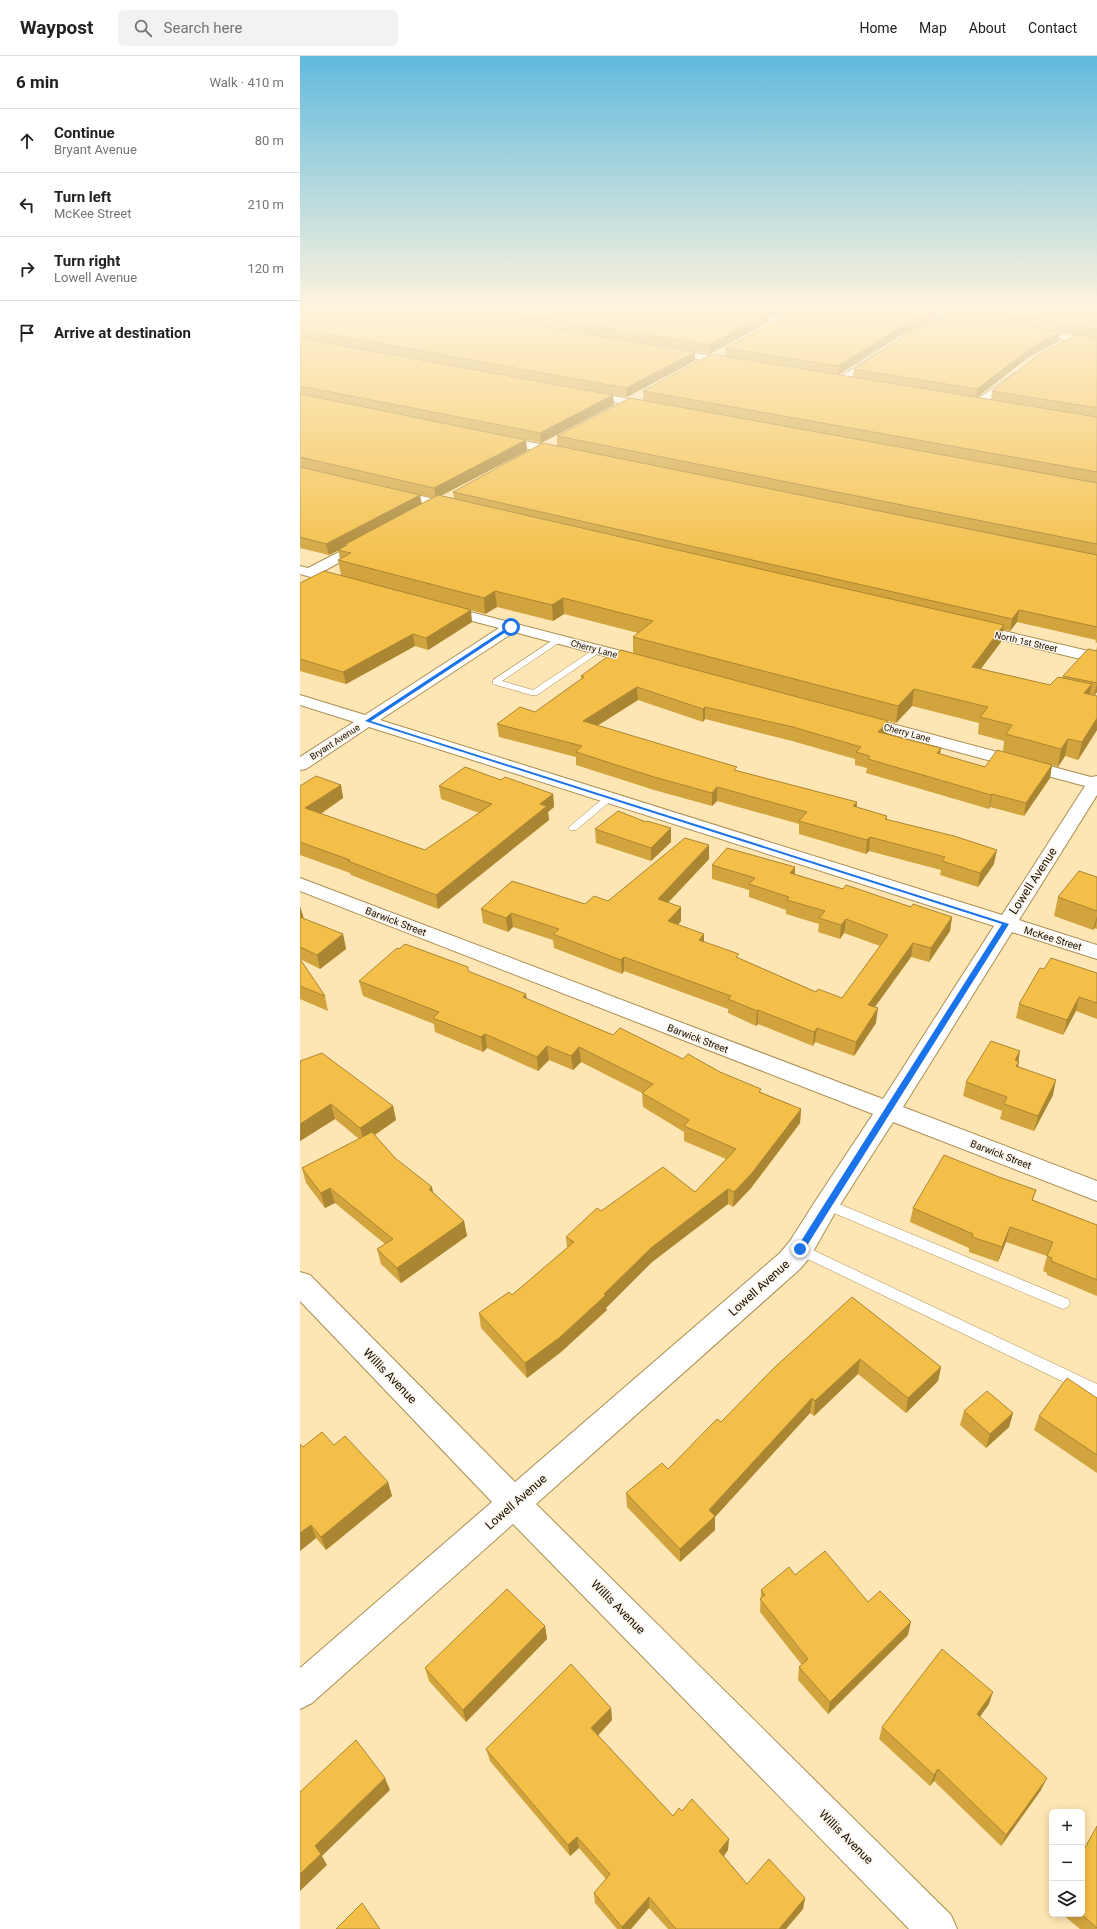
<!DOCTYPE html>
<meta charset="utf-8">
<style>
:root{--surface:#fff;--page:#f2f2f2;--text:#202124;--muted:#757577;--line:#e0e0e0}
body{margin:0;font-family:Roboto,sans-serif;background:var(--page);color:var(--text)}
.controls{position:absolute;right:12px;bottom:12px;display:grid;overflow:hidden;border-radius:6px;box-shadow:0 2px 10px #0003}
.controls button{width:36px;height:36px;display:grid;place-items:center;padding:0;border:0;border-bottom:1px solid var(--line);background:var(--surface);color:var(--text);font:20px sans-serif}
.stop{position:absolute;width:12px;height:12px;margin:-9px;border:3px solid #1a73e8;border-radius:50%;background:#fff}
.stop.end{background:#1a73e8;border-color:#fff;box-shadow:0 1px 4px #0008}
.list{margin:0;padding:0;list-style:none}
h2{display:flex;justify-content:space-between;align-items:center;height:52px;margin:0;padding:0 16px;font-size:17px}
h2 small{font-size:13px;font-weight:400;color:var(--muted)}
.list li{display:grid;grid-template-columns:26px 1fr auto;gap:12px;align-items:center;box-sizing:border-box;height:64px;padding:0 16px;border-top:1px solid var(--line)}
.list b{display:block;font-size:15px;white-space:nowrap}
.list p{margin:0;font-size:13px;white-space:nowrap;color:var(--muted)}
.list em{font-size:13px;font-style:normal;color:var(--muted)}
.icon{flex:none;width:22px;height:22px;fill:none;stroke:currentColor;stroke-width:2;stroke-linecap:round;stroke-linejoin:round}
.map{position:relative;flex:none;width:797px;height:1873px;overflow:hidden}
header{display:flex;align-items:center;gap:24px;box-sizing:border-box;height:56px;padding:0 20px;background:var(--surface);border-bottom:1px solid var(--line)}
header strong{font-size:19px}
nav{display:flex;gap:22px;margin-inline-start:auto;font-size:14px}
.search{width:280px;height:36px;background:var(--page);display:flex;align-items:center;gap:10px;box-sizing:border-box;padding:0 14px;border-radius:6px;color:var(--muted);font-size:15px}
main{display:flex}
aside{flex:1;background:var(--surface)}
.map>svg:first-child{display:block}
</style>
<header>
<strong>Waypost</strong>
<div class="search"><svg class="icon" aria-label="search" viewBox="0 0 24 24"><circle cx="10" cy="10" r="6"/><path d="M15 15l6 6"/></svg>Search here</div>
<nav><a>Home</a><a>Map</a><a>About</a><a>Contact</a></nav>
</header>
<main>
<aside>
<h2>6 min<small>Walk · 410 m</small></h2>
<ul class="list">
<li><svg class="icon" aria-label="ahead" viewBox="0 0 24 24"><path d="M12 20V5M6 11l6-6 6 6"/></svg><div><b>Continue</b><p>Bryant Avenue</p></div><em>80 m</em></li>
<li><svg class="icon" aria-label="left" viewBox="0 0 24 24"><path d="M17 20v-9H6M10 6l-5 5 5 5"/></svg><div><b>Turn left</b><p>McKee Street</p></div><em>210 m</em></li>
<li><svg class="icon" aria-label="right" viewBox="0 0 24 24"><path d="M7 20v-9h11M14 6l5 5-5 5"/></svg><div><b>Turn right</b><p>Lowell Avenue</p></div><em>120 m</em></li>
<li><svg class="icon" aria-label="arrive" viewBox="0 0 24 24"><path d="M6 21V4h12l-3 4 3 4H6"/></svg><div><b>Arrive at destination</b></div></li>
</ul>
</aside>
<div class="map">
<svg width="797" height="1873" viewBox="0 0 797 1873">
<rect width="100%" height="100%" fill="#fee6b4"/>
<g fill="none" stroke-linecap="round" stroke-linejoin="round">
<defs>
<g id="service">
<polygon points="256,582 263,584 202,625 233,634 296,592 303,594 237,639 231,639 193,628 193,624"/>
<polygon points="309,739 314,742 312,744 276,774 270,774 268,772 270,770 306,740"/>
<polygon points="527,1143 768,1243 770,1247 768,1251 763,1253 758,1251 522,1152 520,1148 522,1144"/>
<polygon points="500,1188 797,1328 797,1342 495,1197 493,1193 495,1189"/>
</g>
<g id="minor">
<polygon points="384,251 406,251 482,262 487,265 482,268 388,254"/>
<polygon points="588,251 608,251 674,262 679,265 674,268 592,254"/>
<polygon points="729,272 797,284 797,290 726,277 724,275"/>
<polygon points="366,292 435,304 440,307 435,310 363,297 361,295"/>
<polygon points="579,296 584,299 582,301 544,326 536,326 535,324"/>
<polygon points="715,317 719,318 720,320 719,322 683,349 675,349 674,347 675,345"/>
<polygon points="283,335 353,347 358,350 353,353 279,340 278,338"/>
<polygon points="197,380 265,393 271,397 265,401 193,385 191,383 193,381"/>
<polygon points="91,433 160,449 161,452 160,455 155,456 87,440 85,437 87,434"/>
<polygon points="66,482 71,483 73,486 71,489 22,516 51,524 53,527 51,530 46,531 0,518 0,510 8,512"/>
<polygon points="143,549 352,603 354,606 352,609 346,611 214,576 80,664 702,859 785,730 553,668 551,664 553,660 559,659 791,721 797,720 797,739 719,864 797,889 797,903 712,876 603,1051 797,1125 797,1145 593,1066 536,1155 510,1201 500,1213 236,1448 651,1859 657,1873 609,1873 213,1468 12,1647 0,1653 0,1612 192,1446 0,1245 0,1216 10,1219 215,1426 480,1197 490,1185 518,1141 573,1058 0,835 0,822 583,1043 694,870 69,671 6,713 0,714 0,701 54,666 0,649 0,639 65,659 199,572 138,556 136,553 138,550"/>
<polygon points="674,568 797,597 797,607 669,576 666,573 669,570"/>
</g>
</defs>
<use href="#service" stroke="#aa8d51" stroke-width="1"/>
<use href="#minor" stroke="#aa8d51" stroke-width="2"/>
<use href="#service" fill="#fff" fill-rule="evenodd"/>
<use href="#minor" fill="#fff" fill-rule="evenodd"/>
</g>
<g fill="#d1a43e" fill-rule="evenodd">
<path d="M0 251H504L482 260 468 259V267L409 298 395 296V305L327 341 313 339 314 349 241 387 226 384 227 395 141 440 154 442 153 436 257 390V380L343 344V335L425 300V292L506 251H797V587L795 586 796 584 717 566 710 575 703 574 701 586 681 613 750 629 762 622 763 620 796 595 797 590V636L794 640H797V674L778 704 765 700 758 711 752 709 750 722 724 760 690 751 689 753 566 717 567 712 555 709V703L492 685 405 663 403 666 338 644 297 670 437 715 557 746 556 751 587 760V764L694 808 678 831 640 819 641 814 569 795 566 798 499 778V768L417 745 412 750 354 734 276 709V701L199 681 197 668 235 656 281 623V620L312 602 333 597V581L338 577 264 558 253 565 197 551 185 558 118 540 172 566 128 594 115 590 46 628 0 615V527L41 519 38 504 40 503 38 494 29 499 0 492V411L73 428 0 411ZM636 255 651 257 554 313 553 321 538 319 600 280 635 263ZM760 276 776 279 692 335 691 344 677 342 729 301 759 285ZM120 439 133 442 122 448ZM612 650 679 667 678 678 704 685 703 696 685 711 640 698 586 678 588 665 596 667Z"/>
<polygon points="201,724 253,738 254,751 248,756 249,764 138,853 51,819 50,817 0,799 0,730 41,729 43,742 21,758 125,794 179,757 141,743 139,730"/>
<polygon points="346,766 371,772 371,786 351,805 296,787 295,773"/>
<polygon points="409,789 409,803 368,847 381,865 378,869 404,886 439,902 516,936 542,942 580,890 544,877 540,883 518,876 519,868 486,858 486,854 449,841 449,834 412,823 412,809 495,811 495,818 543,833 611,851 652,861 650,875 629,906 611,901 575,951 576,967 554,1000 515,986 513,990 458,968 456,970 428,957 428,953 324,915 322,918 254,892 253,884 213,871 208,876 183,867 181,853 285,848 308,845"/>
<polygon points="797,821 797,873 795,872 793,874 754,860 758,841"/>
<polygon points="0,850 4,863 43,878 46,893 20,913 0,903 25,940 28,955 0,943"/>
<polygon points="744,913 797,917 797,963 776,955 763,979 716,962 719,948"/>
<polygon points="169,916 227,943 313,979 420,1016 461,1036 501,1053 500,1067 451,1132 433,1151 428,1148 352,1206 306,1252 307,1254 261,1296 227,1322 181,1272 179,1257 212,1239 267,1192 266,1181 301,1155 395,1136 426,1103 384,1085 384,1076 343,1051 342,1037 281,1006 273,1014 249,1004 238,1015 187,992 183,996 135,976 134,968 63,940 59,925"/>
<polygon points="0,1005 93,1050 96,1064 75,1079 95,1102 164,1165 167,1180 101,1227 81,1208 77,1193 85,1188 35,1147 25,1152 6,1127 2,1112 59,1083 35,1063 0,1085"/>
<polygon points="718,1005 719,1006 718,1010 753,1039 734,1075 700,1063 702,1055 663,1040 666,1026"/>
<polygon points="699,1121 736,1134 733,1144 797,1169 797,1240 747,1219 747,1217 743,1215 747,1200 706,1186 698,1206 669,1196 669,1192 610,1166 613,1152"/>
<polygon points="552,1241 641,1311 638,1325 606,1357 558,1318 514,1360 510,1357 415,1461 415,1474 380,1506 327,1451 326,1437 368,1413 421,1366"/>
<polygon points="797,1342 797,1417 734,1374 739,1360"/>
<polygon points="664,1355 713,1357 709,1371 686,1392 660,1369"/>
<polygon points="0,1388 3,1391 34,1389 88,1426 92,1440 26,1494 16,1482 0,1495"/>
<polygon points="495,1519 568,1546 608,1579 528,1658 498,1624 499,1611 502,1609 460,1556 461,1534"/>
<polygon points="245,1570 247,1583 166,1666 129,1625 125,1612"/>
<polygon points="689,1648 680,1661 741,1734 701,1790 634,1725 630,1730 579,1683 582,1671"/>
<polygon points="311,1652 312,1664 298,1679 373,1760 382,1755 428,1794 424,1800 447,1828 505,1842 503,1853 486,1873 368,1873 349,1852 331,1873 317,1873 295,1847 294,1837 306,1823 279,1792 270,1800 190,1705 186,1693"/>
<polygon points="797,1769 797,1873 780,1873 762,1858 782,1858"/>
</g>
<g fill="#aa8632">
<polygon points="484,251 504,251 482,260 482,252"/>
<polygon points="636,254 635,263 600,280 538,319 538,310 601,271"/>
<polygon points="468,258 468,267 409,298 409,289"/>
<polygon points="760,276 759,285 729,301 676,342 677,333 731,292"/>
<polygon points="395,296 395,305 327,341 326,332"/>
<polygon points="313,339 314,349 241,387 240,377"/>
<polygon points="226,384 227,395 136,442 134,432"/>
<polygon points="120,439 122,450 44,489 45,491 29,499 26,488"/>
<polygon points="195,535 197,551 185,558 184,542"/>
<polygon points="263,542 264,558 253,565 252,549"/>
<polygon points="171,554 172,566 128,594 126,582"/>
<polygon points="719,554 717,566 710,575 712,563"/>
<polygon points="704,569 701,586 669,628 672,611"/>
<polygon points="113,578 115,590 46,628 43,616"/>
<polygon points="797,627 797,636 794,640"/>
<polygon points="792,628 788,646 784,637"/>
<polygon points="337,631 338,644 284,678 283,665"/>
<polygon points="614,633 612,650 596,667 598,650"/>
<polygon points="405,651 405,663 403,666 403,653"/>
<polygon points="797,662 797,674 778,704 782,686"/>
<polygon points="588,665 586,678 578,676"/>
<polygon points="768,683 765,700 758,711 761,693"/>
<polygon points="641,692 639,706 637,697"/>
<polygon points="752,709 750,722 724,760 726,747"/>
<polygon points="41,729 43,742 8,766 5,752"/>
<polygon points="417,731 417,745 412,750 412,737"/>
<polygon points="253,738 254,751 248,756 249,764 138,853 136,839 240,748"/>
<polygon points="692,738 690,751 689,753 691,739"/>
<polygon points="557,746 556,760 553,750"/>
<polygon points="371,772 371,786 351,805 351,792"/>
<polygon points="570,781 569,795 566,798 567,784"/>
<polygon points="409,789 409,803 358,857 358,843"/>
<polygon points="697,794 694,808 678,831 680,817"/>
<polygon points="495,811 494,825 490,817"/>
<polygon points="0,850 4,864 0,866"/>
<polygon points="381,851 381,865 368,879 368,865"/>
<polygon points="211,857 213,871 208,876 206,862"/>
<polygon points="797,860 797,864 795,872 793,874"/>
<polygon points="652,861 650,875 629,906 631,892"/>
<polygon points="546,863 544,877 540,883 541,869"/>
<polygon points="43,878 46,893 20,913 17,899"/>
<polygon points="404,878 404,892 399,884"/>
<polygon points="613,887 611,901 566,963 568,949"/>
<polygon points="324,901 324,915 322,918 321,904"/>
<polygon points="226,938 228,952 223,941"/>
<polygon points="779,941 776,955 763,979 767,964"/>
<polygon points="578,952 576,967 554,1000 556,986"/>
<polygon points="458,954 458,968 456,970 457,955"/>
<polygon points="517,972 515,986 513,990 514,976"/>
<polygon points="185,978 187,992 183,996 181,981"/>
<polygon points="247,990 249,1004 238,1015 237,1001"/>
<polygon points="279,991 281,1006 273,1014 271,1000"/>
<polygon points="720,995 718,1008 719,1006 716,1020 715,1004"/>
<polygon points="756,1024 753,1039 734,1075 738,1060"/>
<polygon points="31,1048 35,1063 0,1085 0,1068"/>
<polygon points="93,1050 96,1064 64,1086 60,1072"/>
<polygon points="501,1053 500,1067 451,1132 433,1151 434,1136"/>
<polygon points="132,1131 135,1145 129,1133"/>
<polygon points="30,1132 35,1147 25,1152 21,1137"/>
<polygon points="428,1133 428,1148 352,1206 306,1252 307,1254 261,1296 227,1322 225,1307 304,1238 351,1192"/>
<polygon points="164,1165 167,1180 101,1227 97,1212"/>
<polygon points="710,1171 706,1186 698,1206 702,1191"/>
<polygon points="560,1303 558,1318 514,1360 515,1345"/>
<polygon points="641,1311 638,1325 606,1357 608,1342"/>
<polygon points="512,1342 510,1357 415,1461 415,1474 380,1506 380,1493 409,1454"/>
<polygon points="713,1357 709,1371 686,1392 690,1378"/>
<polygon points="88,1426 92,1440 26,1494 21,1481"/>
<polygon points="11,1469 16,1482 0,1495 0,1477"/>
<polygon points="611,1566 608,1579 528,1658 530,1646"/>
<polygon points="245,1570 247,1583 166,1666 163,1654"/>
<polygon points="693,1636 689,1648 673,1670 677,1658"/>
<polygon points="311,1652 312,1664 293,1685 291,1672"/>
<polygon points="638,1713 634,1725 630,1730 634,1719"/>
<polygon points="85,1722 90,1734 22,1800 27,1809 0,1835 0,1818 15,1790"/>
<polygon points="747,1722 741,1734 701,1790 706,1779"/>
<polygon points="277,1781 279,1792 270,1800 268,1789"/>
<polygon points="429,1783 428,1794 419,1806 419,1795"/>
<polygon points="349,1841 349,1852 331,1873 322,1873 322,1871"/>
<polygon points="505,1842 503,1853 486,1873 479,1873"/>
</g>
<g fill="#f3bf48" stroke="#aa8632">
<polygon points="0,251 121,251 395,296 326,332 0,273"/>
<polygon points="174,251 417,251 468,258 409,289"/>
<polygon points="506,251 617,251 636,254 601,271 538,310 425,292"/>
<polygon points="666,251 797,251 797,273"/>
<polygon points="651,257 760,276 731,292 677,333 554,313 609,277"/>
<polygon points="776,279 797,282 797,352 692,335 740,298"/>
<polygon points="0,282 313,339 240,377 0,330"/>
<polygon points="412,298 797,361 797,416 343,335"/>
<polygon points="0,338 226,384 134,432 0,401"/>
<polygon points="330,342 797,427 797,488 257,380"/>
<polygon points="243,387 797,499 797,571 719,554 712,563 153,436"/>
<polygon points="0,411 120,439 26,488 0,481"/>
<polygon points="138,439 704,569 672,611 750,629 758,621 792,628 784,637 797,640 797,662 782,686 768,683 761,693 706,678 712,669 680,661 688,651 614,633 598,650 333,581 353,565 263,542 252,549 195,535 184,542 38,504 51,497 38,494 47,489 44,489"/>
<polygon points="24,515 171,554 126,582 113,578 43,616 0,603 0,527"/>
<polygon points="788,593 797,595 797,627 763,620"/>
<polygon points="321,594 588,665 578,676 641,692 637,697 685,711 697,694 752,709 726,747 692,738 691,739 568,703 570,700 556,696 561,691 493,671 405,651 403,653 337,631 283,665 437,711 434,714 557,746 553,750 587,760 585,763 654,780 697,794 680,817 642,805 645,801 570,781 567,784 499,765 507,756 417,731 412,737 354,721 276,696 282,690 197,668 220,651 235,656 284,621 281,620 307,601 312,602"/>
<polygon points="165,711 201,724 205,721 253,738 240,748 247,750 136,839 48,805 50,804 0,786 0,730 16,720 41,729 5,752 125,794 192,748 139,730"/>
<polygon points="318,755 346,766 347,765 371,772 351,792 295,773"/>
<polygon points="385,782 409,789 358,843 381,851 368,865 404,878 399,884 439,898 436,901 516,936 518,933 542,942 588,879 546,863 541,869 519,862 525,855 487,844 489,841 449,828 455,822 412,809 427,792 495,811 490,817 543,833 546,829 611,851 613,848 652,861 631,892 613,887 568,949 578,952 556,986 517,972 514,976 458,954 457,955 428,943 431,940 324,901 321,904 253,878 259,873 211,857 206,862 181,853 212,825 285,848 294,840 308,845"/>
<polygon points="779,815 797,821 797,855 758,841"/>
<polygon points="0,861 43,878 17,899 0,891"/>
<polygon points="105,888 168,911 168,915 226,938 223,941 313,979 320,972 383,1003 388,998 420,1016 461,1033 459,1036 501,1053 452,1117 434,1136 428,1133 351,1192 304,1238 306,1239 259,1282 225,1307 179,1257 209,1236 212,1239 274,1186 266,1181 297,1152 301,1155 363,1111 395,1136 436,1093 384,1070 389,1064 342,1037 353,1028 279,991 271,1000 247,990 237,1001 185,978 181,981 133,962 139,956 59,925 97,892 99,893"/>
<polygon points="751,902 797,917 797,947 779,941 767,964 719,948 740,912 744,913"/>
<polygon points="0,903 25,940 0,930"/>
<polygon points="691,985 720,995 715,1004 719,1006 716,1010 756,1024 738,1060 704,1048 707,1041 666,1026"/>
<polygon points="22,997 93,1050 60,1072 31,1048 0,1068 0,1005"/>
<polygon points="72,1076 95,1102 132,1131 129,1133 164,1165 97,1212 77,1193 93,1183 30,1132 21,1137 2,1112"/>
<polygon points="644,1099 699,1121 736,1134 732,1144 797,1169 797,1224 751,1205 752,1202 747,1200 753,1186 710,1171 702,1191 672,1181 673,1178 613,1152"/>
<polygon points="552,1241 641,1311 608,1342 560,1303 515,1345 512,1342 409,1454 415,1460 380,1493 326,1437 362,1407 368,1413 417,1363 421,1366 475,1311"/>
<polygon points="767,1322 797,1342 797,1399 739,1360"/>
<polygon points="687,1335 713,1357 690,1378 664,1355"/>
<polygon points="22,1376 34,1389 45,1380 88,1426 21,1481 11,1469 0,1477 0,1388 3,1391"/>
<polygon points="525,1495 568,1546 580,1535 611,1566 530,1646 499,1611 508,1603 460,1543 465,1539 461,1534 489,1511 495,1519"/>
<polygon points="207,1533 245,1570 163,1654 125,1612"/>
<polygon points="642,1593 693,1636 677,1658 747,1722 706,1779 638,1713 634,1719 582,1671"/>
<polygon points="271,1608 311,1652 291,1672 373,1760 379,1752 382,1755 392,1743 429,1783 419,1795 447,1828 469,1803 505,1842 479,1873 376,1873 349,1841 322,1871 294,1837 310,1818 277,1781 268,1789 186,1693"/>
<polygon points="56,1684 85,1722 15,1790 21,1798 0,1818 0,1736"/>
<polygon points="797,1770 797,1872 781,1858 782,1858 782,1797"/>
<polygon points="62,1847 80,1873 36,1873"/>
</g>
<linearGradient id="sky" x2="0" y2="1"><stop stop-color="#61bade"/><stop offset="0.49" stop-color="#fff4dd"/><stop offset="1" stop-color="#fff4dd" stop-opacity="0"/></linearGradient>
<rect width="797" height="513" fill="url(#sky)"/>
<polygon fill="#1a73e8" points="211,569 212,572 71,665 709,868 503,1196 497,1196 496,1193 702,868 65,665"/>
<g text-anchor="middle" stroke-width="3" stroke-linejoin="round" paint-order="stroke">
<g font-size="9" fill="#160b00" stroke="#fbf5e9">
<text transform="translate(726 586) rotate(13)" y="3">North 1st Street</text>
<text transform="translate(294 593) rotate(15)" y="3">Cherry Lane</text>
<text transform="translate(607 677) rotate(15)" y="3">Cherry Lane</text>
<text transform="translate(35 686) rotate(-33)" y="3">Bryant Avenue</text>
</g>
<g font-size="10" fill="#160b00" stroke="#fbf5e9">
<text transform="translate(96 865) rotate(21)" y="4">Barwick Street</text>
<text transform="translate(753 882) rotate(17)" y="4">McKee Street</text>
<text transform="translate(398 982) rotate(21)" y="4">Barwick Street</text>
<text transform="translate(701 1098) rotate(21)" y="4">Barwick Street</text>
</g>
<g font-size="12" fill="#160b00" stroke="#fbf5e9">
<text transform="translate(733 825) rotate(-57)" y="4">Lowell Avenue</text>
<text transform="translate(459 1232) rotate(-42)" y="4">Lowell Avenue</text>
<text transform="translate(90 1320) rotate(46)" y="4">Willis Avenue</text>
<text transform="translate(216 1446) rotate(-41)" y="4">Lowell Avenue</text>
<text transform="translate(318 1551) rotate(45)" y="4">Willis Avenue</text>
<text transform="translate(546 1781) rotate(45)" y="4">Willis Avenue</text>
</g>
</g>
</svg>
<div class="controls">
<button>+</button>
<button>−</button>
<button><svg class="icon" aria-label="layers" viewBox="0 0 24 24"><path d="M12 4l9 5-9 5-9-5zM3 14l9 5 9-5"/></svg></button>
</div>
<div class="stop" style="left:211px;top:571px"></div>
<div class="stop end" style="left:500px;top:1193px"></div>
</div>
</main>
